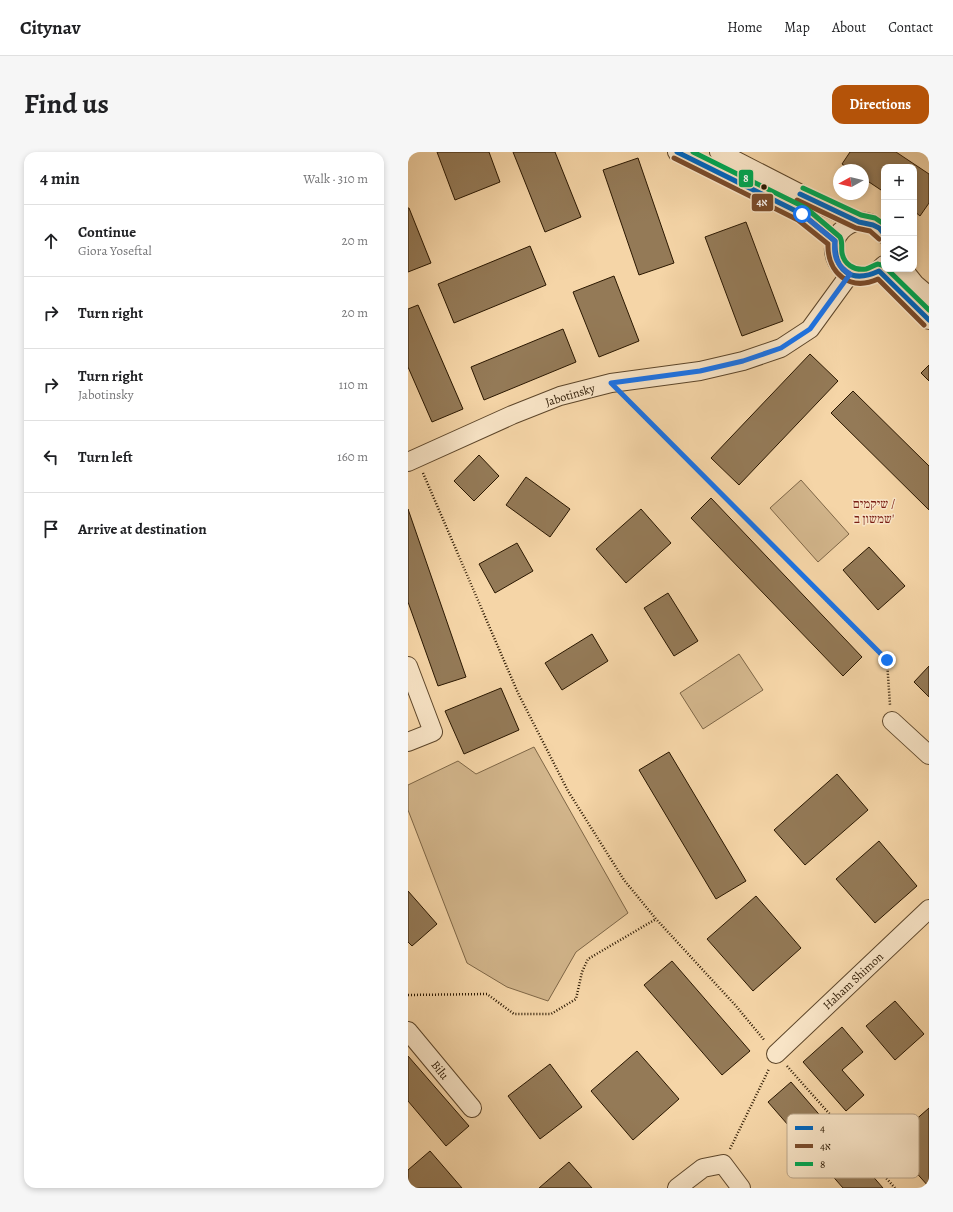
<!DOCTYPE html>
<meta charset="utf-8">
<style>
:root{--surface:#fff;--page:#f6f6f6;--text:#202124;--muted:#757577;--line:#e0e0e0;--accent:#b45309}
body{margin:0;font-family:Alegreya,"Frank Ruhl Libre",serif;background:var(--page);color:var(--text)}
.controls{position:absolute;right:12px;top:12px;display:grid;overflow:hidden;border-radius:8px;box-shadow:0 2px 6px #0003}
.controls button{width:36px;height:36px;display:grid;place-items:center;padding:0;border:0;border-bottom:1px solid var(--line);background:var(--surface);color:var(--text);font:20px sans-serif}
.compass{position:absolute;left:425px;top:12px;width:36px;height:36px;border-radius:50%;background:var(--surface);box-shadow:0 2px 6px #0003;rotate:262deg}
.stop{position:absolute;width:12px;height:12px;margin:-9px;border:3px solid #1a73e8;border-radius:50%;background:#fff}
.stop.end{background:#1a73e8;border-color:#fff;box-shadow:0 1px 4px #0008}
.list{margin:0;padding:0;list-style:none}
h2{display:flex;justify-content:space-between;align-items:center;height:52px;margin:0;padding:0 16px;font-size:17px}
h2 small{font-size:13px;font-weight:400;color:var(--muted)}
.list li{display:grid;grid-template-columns:26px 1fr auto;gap:12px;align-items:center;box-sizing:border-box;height:72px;padding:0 16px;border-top:1px solid var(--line)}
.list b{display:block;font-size:15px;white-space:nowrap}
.list p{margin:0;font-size:13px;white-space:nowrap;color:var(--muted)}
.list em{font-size:13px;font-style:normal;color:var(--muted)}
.icon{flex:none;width:22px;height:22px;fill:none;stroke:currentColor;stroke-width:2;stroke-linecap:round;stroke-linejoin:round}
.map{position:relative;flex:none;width:521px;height:1036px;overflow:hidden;border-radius:12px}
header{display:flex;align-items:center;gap:24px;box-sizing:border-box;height:56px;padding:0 20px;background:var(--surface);border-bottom:1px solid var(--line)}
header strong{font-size:19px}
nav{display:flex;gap:22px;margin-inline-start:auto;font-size:14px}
.intro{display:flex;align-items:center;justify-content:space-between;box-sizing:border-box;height:96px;padding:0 24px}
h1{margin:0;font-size:28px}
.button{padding:10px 18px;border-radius:12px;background:var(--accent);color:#fff;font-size:14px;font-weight:700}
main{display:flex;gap:24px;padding:0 24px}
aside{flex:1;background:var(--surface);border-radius:12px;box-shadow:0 2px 6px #0003}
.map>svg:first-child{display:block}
</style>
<header>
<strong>Citynav</strong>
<nav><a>Home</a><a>Map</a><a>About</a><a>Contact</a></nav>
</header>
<div class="intro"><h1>Find us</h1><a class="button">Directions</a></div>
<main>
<aside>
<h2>4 min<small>Walk · 310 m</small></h2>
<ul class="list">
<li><svg class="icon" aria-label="ahead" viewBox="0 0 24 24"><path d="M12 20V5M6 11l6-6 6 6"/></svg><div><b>Continue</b><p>Giora Yoseftal</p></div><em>20 m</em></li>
<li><svg class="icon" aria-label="right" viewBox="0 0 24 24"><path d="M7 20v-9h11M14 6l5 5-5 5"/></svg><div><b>Turn right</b></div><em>20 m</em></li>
<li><svg class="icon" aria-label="right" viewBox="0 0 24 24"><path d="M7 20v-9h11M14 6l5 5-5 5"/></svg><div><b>Turn right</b><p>Jabotinsky</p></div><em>110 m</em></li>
<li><svg class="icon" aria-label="left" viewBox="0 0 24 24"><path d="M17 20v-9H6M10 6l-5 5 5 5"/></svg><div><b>Turn left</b></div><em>160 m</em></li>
<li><svg class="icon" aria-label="arrive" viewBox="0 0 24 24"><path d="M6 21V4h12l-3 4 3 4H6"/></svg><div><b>Arrive at destination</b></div></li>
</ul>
</aside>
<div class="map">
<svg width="521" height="1036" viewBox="0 0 521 1036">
<rect width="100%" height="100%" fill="#f5d5a7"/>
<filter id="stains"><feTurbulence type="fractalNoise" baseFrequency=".005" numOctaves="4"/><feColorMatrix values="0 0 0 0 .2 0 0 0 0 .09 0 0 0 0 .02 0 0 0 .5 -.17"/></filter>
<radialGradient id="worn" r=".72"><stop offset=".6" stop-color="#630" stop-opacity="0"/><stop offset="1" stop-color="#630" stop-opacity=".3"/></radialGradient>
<g fill="#d2b58b" stroke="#7e6646">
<polygon points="393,328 441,382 410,410 362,356"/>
<polygon points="331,502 355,538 295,577 272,541"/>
<polygon points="126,595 220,761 168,800 140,849 99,835 59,811 0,658 0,633 50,609 68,622"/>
</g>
<g fill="#947a57" stroke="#2a1700">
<polygon points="29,0 81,0 92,30 47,48"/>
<polygon points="105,0 147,0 173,65 137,80"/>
<polygon points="442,0 488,0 521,22 521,51 512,64 506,59 506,15 476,15 476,40 455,26 455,18 443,18 434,12"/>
<polygon points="230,6 266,111 231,123 195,18"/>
<polygon points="0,56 1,56 23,111 0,120"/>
<polygon points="338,70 375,169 334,184 297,85"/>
<polygon points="122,94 138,133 46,171 30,132"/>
<polygon points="206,124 231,189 191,205 165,140"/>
<polygon points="10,153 55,257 24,270 0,215 0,157"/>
<polygon points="155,177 168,210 76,248 63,215"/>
<polygon points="402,202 430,229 331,333 303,306"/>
<polygon points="521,213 521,229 513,221"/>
<polygon points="445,239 521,314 521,358 423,261"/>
<polygon points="71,303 91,324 66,349 46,329"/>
<polygon points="118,325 162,357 142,385 98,353"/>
<polygon points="303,346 454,505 435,524 283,366"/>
<polygon points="0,357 58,525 30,534 0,450"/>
<polygon points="233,357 263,391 218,431 188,397"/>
<polygon points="109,391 125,419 87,441 71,412"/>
<polygon points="461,395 497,434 470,458 435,418"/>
<polygon points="260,441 290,489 266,504 236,456"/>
<polygon points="184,482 200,509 154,538 137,511"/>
<polygon points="521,514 521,545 506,530"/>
<polygon points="93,536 111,578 56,602 37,559"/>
<polygon points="261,600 338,729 308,747 231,618"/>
<polygon points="429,622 460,658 397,713 366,678"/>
<polygon points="471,689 509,734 467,771 428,727"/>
<polygon points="0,739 29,772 4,794 0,790"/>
<polygon points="348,744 393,796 345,839 299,787"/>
<polygon points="264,809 342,899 314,923 236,833"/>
<polygon points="487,849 516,882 487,908 458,874"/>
<polygon points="434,875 455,900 434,918 456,943 438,959 395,910"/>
<polygon points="229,899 271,947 225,988 183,939"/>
<polygon points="0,904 61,974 38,994 0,949"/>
<polygon points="142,912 174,955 132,987 100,944"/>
<polygon points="383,930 475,1036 435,1036 360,950"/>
<polygon points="521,956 521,1035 488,998 509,979 504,971"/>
<polygon points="22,999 54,1036 6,1036 0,1030 0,1018"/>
<polygon points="161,1010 184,1036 131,1036"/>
</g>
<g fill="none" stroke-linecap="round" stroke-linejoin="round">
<defs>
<g id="minor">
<polyline points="269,0 394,62 427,89"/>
<polyline points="311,0 420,56 451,70"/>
<path d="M476 82C470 74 460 68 449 70 443 71 438 74 433 79 410 105 448 144 476 113"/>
<polyline points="495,117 507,132 521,144"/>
<polyline points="471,119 521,168"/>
<polyline points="0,310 104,263 152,244 203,231 292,219 335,209 373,196 402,177 442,122"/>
<polyline points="0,514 25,580 0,590"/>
<polyline points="484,569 521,603"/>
<polyline points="0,879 64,956"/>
<polyline points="368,902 521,757"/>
<polyline points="269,1036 295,1016 315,1012 333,1036"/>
</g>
</defs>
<use href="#minor" stroke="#5d462a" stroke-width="20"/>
<g stroke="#2a1700" stroke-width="2.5" stroke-dasharray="1 2" stroke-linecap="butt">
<polyline points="217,246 479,509 482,553"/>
<polyline points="15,321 110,541 160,639 216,728 248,767 328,854 357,889"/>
<polyline points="0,843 79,842 106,862 143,862 168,847 174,820 180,807 248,767"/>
<polyline points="379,914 487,1036"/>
<polyline points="322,997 361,917"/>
</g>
<use href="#minor" stroke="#f8e4c6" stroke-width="18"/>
<defs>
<g id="bus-1">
<path d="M269 0 394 62 427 89C426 119 443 132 471 119L521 168"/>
<polyline points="392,42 451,70 465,73 471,76 476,82"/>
</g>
<g id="bus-2">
<path d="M266 6 390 68 420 92C419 121 442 140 470 127L516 173"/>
<polyline points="389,48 448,76 462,79 471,87"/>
</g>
<g id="bus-3">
<path d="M285 0 398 56 432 85C435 90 433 95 434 101 436 112 446 119 458 117 462 116 466 113 470 112L476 114"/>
<polyline points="395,36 453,63 467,66 476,72"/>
<polyline points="479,117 521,158"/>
</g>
</defs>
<use href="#bus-1" stroke="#f8e4c6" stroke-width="8"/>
<use href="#bus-2" stroke="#f8e4c6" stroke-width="8"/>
<use href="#bus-3" stroke="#f8e4c6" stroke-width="8"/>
<use href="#bus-1" stroke="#0065bd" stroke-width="5"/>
<use href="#bus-2" stroke="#7a4b2a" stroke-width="5"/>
<use href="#bus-3" stroke="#00a651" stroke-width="5"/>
</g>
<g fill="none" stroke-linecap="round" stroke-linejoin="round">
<path stroke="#1a73e8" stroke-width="5" d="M394 62 427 89C425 104 429 114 442 122L402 177 373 196 335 209 292 219 203 231 479 508"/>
</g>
<circle fill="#2a1700" stroke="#f8e4c6" stroke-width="1.5" cx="356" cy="35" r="3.5"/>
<g text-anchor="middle" stroke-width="3" stroke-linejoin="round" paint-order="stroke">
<g font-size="12" fill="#2a1700" stroke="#f8e4c6">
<text transform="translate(162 243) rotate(-17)" y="4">Jabotinsky</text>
<text transform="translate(445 829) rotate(-43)" y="4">Haham Shimon</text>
<text transform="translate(32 918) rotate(51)" y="4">Bilu</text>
</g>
<g font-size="13" fill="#7a1f14" stroke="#f8e4c6">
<text x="466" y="356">שיקמים /<tspan x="466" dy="15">שמשון ב'</tspan></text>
</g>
</g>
<rect x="379" y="962" width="132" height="64" rx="6" fill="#f8e4c6" stroke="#baa68b" stroke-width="1"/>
<rect x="387" y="974" width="18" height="4" fill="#0065bd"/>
<rect x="387" y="992" width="18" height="4" fill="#7a4b2a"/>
<rect x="387" y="1010" width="18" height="4" fill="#00a651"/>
<g font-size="11" fill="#2a1700">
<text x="412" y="980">4</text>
<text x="412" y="998">4א</text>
<text x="412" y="1016">8</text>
</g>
<g stroke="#f8e4c6" stroke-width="1.5">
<rect x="330" y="17" width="16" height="19" rx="4" fill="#00a651"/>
<rect x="343" y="41" width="23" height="19" rx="4" fill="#7a4b2a"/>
</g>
<g font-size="11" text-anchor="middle" font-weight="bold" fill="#fff">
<text x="338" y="30">8</text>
<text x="354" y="54">4א</text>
</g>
<rect width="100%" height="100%" filter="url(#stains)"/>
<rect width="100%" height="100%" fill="url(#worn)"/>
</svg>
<div class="controls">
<button>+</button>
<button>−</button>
<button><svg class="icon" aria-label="layers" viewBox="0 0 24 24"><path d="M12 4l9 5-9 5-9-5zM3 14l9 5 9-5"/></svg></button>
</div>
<svg class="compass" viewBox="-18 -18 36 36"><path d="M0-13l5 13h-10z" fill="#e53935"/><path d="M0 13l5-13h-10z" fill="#757577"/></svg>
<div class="stop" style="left:394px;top:62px"></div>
<div class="stop end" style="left:479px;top:508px"></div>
</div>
</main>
